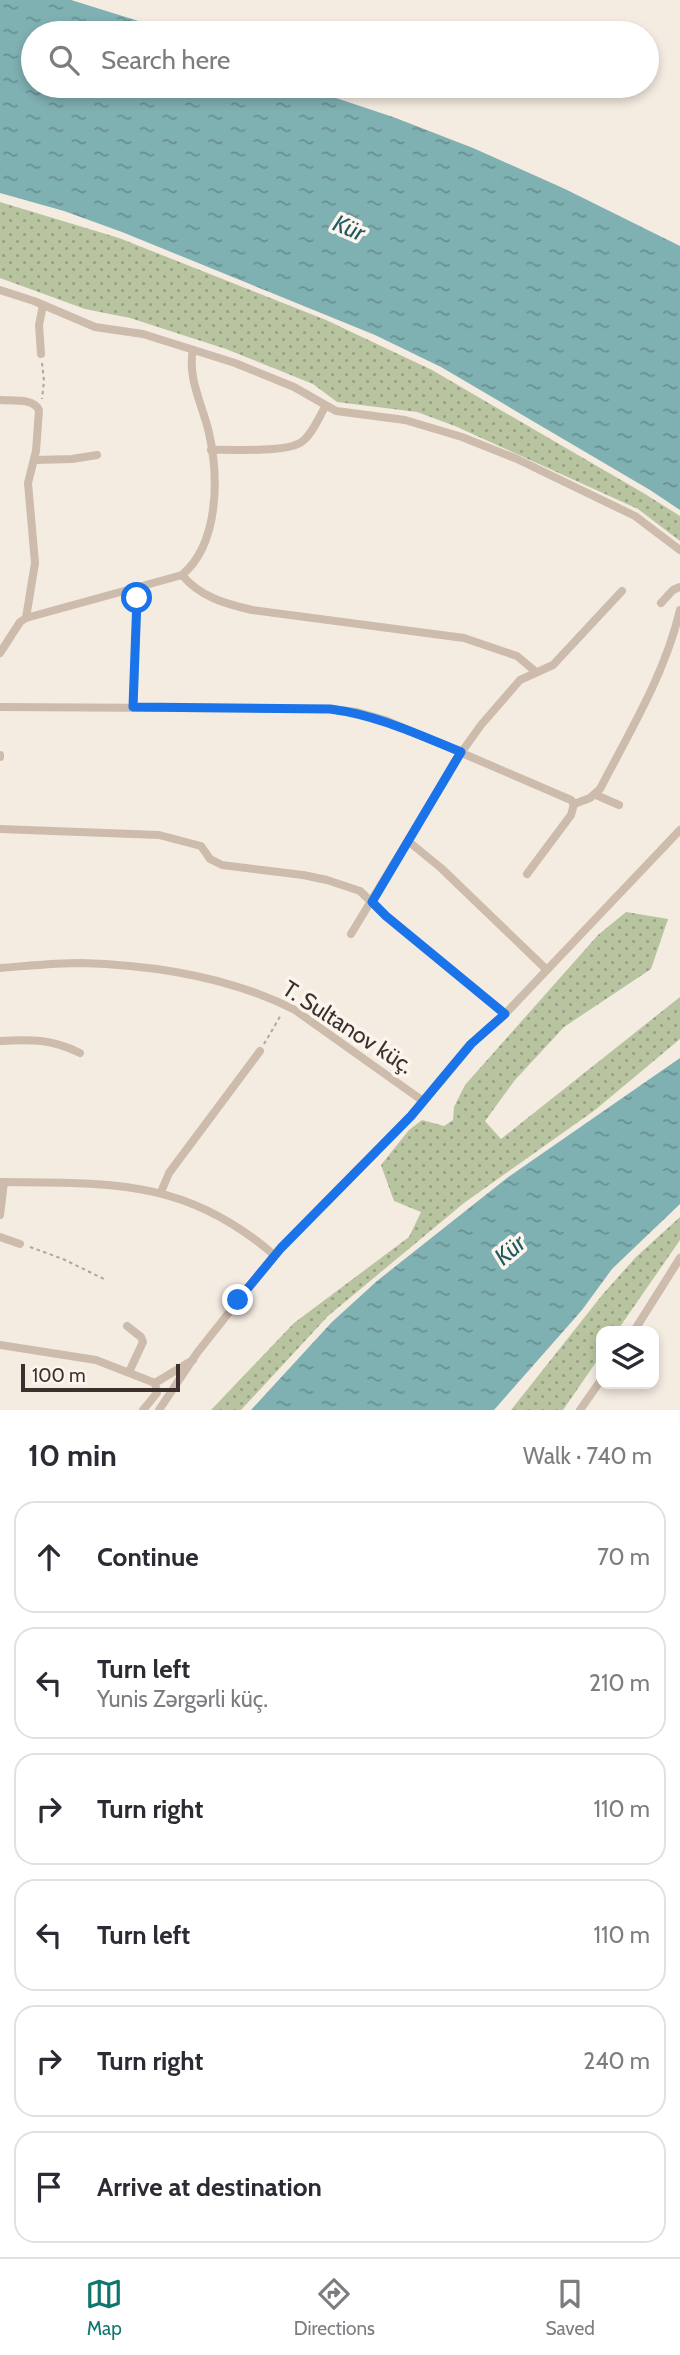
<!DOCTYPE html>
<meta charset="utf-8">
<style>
:root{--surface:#fff;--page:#f7f7f7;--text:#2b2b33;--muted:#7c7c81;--line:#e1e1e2;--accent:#0f766e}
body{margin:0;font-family:Cabin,sans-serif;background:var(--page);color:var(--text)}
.controls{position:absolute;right:21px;bottom:21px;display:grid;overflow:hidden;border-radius:14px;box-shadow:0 4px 10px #0003}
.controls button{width:63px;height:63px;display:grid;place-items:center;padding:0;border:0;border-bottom:2px solid var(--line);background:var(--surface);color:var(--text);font:35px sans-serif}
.scale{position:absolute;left:21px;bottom:18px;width:159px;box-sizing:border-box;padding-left:7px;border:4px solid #3b302b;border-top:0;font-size:19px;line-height:24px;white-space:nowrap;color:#3b302b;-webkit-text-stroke:5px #fbf5ee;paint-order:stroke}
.stop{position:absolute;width:21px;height:21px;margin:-16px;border:5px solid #1a73e8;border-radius:50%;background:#fff}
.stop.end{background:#1a73e8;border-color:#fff;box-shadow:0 2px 7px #0008}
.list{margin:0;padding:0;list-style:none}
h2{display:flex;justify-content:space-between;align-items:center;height:91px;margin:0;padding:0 28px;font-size:30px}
h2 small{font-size:23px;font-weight:400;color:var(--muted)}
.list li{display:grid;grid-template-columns:46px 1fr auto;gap:21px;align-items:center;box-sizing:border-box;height:112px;margin:0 14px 14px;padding:0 14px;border:2px solid var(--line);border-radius:21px}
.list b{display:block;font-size:26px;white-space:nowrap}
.list p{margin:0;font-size:23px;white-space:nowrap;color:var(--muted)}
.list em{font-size:23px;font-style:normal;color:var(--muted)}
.icon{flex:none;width:38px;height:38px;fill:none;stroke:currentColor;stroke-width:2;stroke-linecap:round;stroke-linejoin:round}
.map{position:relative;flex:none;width:680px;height:1410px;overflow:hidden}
.search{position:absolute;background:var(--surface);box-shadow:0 4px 10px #0003;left:21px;right:21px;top:21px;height:77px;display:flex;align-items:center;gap:18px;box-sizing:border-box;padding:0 24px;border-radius:38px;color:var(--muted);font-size:26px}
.sheet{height:847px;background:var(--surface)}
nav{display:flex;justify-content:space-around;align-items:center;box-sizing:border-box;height:98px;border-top:2px solid var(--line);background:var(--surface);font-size:19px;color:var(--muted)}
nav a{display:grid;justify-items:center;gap:4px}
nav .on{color:var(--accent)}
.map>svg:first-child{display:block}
</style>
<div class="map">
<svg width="680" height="1410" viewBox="0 0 680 1410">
<defs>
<pattern id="grass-dots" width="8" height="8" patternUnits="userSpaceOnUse" patternTransform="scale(1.75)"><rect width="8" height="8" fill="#b8c4a0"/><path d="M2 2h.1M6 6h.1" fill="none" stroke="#97a083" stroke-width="1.8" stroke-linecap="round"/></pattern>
<pattern id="water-ripples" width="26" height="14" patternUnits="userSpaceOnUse" patternTransform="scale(1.75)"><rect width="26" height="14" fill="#7fb0b2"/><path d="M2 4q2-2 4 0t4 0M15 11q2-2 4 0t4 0" fill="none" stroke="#699091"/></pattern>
</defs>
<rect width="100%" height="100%" fill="#f4ebe1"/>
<g fill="url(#grass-dots)">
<polygon points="0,202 119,238 326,320 432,370 645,494 680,516 680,541 638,509 455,426 417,412 337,402 313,384 226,349 130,318 85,309 0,278"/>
<polygon points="626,912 668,919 651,969 564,1027 515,1080 485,1121 501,1139 680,997 680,1039 595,1110 464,1203 328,1316 241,1410 211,1410 294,1323 409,1237 421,1212 394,1201 381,1165 409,1130 422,1120 444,1126 453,1120 454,1107 465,1085 598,935"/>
<polygon points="680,1217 680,1240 617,1331 601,1331 601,1355 563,1410 511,1410 603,1294 636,1257"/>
</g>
<g fill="url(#water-ripples)">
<polygon points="0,0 71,0 177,33 33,33 33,86 309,86 330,96 393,117 473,148 565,189 680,246 680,510 650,490 441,367 375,335 122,232 64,211 0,193"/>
<polygon points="680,1058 680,1204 612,1269 582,1310 494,1410 251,1410 332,1322 377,1281 507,1178"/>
</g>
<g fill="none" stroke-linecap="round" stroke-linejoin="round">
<g stroke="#b9a596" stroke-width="2" stroke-dasharray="3.5 3.5" stroke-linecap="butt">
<polyline points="42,363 44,381 42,399"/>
<polyline points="264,1044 281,1015"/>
<polyline points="30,1247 63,1259 106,1280"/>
</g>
<g stroke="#cdbbac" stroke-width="8">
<polyline points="0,290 34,301 95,327 143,334 235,363 294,387 336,411 405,420 462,437 517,459 635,516 680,550"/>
<polyline points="41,354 39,325 43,305"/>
<path d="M0 400C13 401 33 398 39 410L36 451 28 483 35 563 26 618"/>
<path d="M211 450C233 449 282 453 300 443 311 437 319 417 325 407"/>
<polyline points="34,460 72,459 97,455"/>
<path d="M182 575C200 597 226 604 252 610L464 638 517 656 536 672"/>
<polyline points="661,603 673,590 680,587"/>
<path d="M0 653 20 622 26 618 182 575C219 544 219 477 209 433 203 406 187 378 193 350"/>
<polyline points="0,707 330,709 357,712 385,720 571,800 574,804 571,815 527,874"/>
<polyline points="133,707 137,607 135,590"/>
<polyline points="0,757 0,755"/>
<polyline points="596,795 619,805"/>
<path d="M574 804 590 798 600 789C630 731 665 674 680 610"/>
<polyline points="0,829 159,835 201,846 210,859 222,865 303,875 327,880 360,891 386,916 505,1014"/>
<polyline points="408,841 441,868 547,970"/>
<polyline points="351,934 461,753 481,725 520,680 553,665 622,591"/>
<path d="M0 968C27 966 54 963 81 963 153 965 230 977 295 1010L423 1101"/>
<path d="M0 1041C31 1039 52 1039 80 1053"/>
<path d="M0 1182C109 1183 186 1178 274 1255"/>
<polyline points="161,1192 169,1173 260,1051"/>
<polyline points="0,1215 4,1182"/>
<polyline points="0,1237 20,1244"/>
<polyline points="127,1326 141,1337 143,1342 129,1372"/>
<polyline points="634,1331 680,1258"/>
<polyline points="0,1345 96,1360 155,1383 157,1393 143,1410"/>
<polyline points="155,1383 193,1360"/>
<polyline points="159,1410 197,1353 280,1248 411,1116 471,1044 505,1014 680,830"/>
<polyline points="580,1410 601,1380"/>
</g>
</g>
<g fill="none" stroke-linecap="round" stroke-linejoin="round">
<path stroke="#1a73e8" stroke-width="9" d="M137 598 133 707 330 709C377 715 417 734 461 752L372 902 386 916 505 1014 471 1044 411 1116 281 1248 238 1300"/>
</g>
<g text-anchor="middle" stroke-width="7" stroke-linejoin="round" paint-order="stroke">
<g font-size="23" fill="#3b302b" stroke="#fbf5ee">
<text transform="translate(348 1027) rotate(33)" y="8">T. Sultanov küç.</text>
</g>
<g font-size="24" font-style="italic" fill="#1f5a5e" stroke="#fbf5ee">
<text transform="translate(349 228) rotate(23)" y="8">Kür</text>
<text transform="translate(510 1250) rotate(-41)" y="8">Kür</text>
</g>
</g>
</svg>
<div class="controls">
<button><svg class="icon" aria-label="layers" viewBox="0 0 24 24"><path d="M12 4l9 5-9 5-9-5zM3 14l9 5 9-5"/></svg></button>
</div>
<div class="scale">100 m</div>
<div class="stop" style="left:137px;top:598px"></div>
<div class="stop end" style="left:238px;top:1300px"></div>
<div class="search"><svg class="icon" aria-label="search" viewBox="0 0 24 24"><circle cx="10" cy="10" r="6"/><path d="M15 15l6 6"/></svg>Search here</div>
</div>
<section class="sheet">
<h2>10 min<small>Walk · 740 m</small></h2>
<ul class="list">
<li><svg class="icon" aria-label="ahead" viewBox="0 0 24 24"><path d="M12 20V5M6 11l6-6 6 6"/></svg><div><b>Continue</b></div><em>70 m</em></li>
<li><svg class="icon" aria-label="left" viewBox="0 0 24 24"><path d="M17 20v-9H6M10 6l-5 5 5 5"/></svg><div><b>Turn left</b><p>Yunis Zərgərli küç.</p></div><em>210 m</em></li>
<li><svg class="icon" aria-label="right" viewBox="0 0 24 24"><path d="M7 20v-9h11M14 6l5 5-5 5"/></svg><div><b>Turn right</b></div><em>110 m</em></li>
<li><svg class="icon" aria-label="left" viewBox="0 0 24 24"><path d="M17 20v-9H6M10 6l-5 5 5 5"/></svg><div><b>Turn left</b></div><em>110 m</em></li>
<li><svg class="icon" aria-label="right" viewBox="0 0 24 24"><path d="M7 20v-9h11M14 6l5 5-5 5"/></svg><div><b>Turn right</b></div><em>240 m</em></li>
<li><svg class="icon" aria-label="arrive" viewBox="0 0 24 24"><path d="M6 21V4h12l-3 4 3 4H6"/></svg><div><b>Arrive at destination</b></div></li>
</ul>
</section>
<nav>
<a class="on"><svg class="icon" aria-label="map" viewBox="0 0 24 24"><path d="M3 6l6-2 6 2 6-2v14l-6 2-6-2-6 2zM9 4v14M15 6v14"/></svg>Map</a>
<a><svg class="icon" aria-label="directions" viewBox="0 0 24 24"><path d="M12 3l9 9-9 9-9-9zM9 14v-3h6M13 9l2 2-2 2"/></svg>Directions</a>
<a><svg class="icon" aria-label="saved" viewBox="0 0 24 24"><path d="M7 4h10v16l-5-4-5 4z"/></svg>Saved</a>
</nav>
